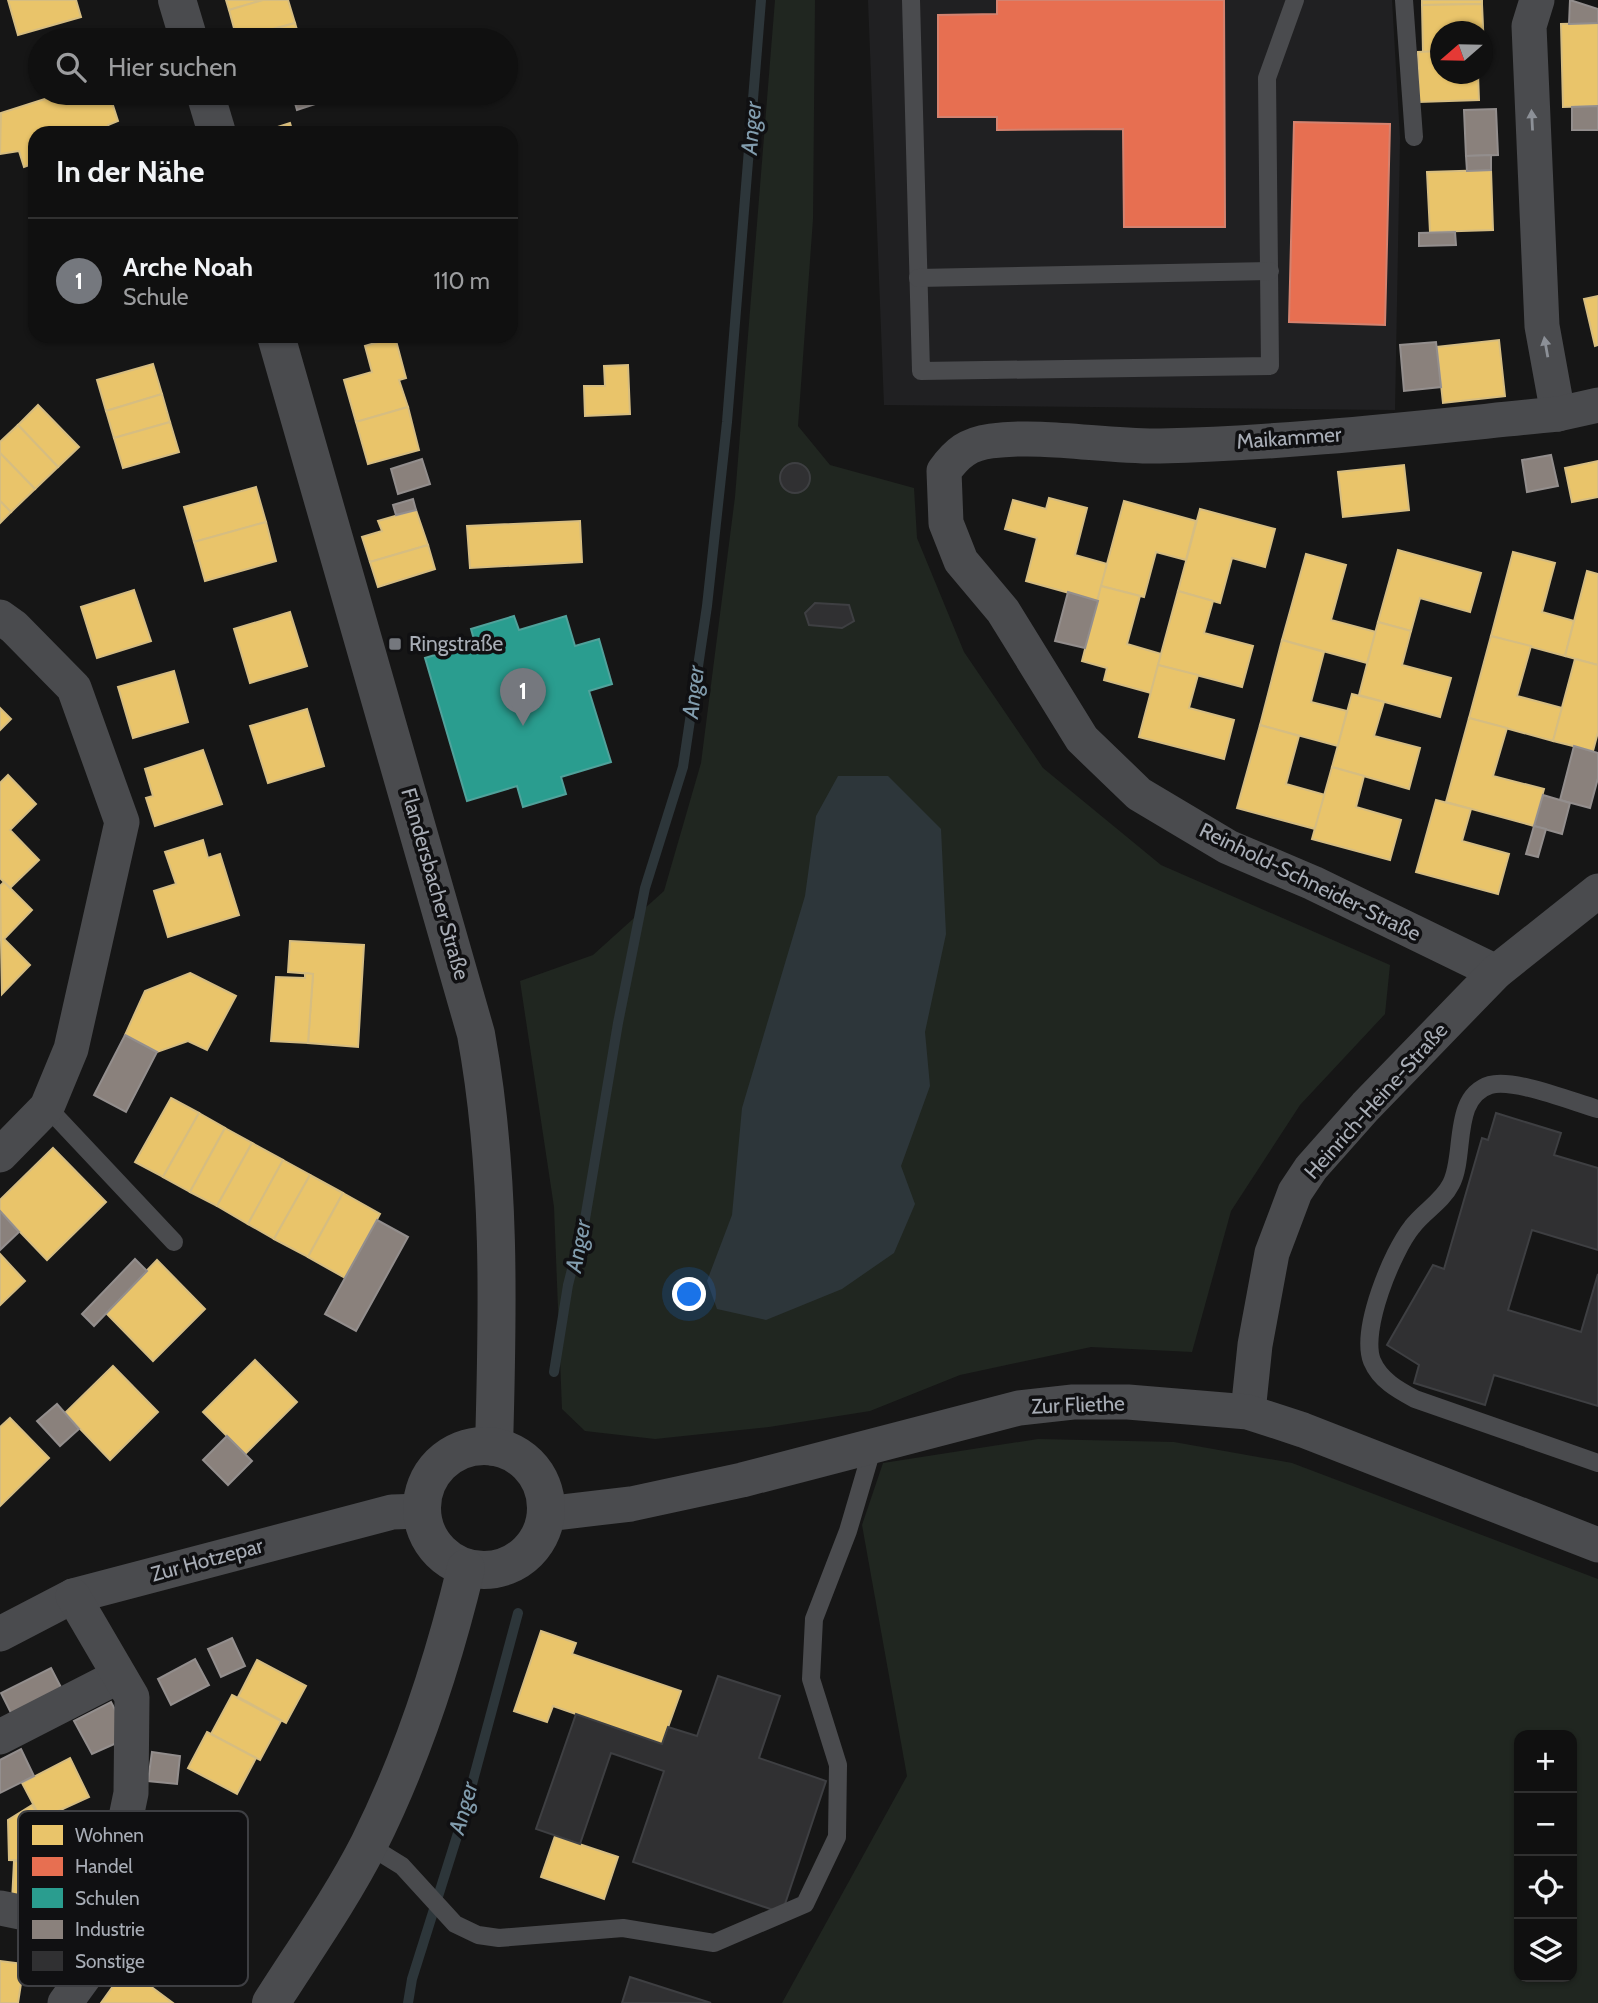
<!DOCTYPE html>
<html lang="de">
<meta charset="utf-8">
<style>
:root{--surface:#101010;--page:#1e1e1e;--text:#f1f3f6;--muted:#9c9d9f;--line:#303030;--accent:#75787e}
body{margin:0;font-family:Cabin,sans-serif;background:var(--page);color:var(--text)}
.controls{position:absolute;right:21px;bottom:21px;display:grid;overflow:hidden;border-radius:14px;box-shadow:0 2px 5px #0004}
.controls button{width:63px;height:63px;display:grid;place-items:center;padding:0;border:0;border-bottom:2px solid var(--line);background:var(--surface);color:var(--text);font:35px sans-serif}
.compass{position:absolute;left:1430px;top:21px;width:63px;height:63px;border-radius:50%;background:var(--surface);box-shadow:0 2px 5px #0004;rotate:250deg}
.you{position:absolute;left:690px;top:1295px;width:24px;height:24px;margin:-18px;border:5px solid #fff;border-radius:50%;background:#1a73e8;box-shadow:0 0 0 10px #1a73e833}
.badge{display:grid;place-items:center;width:46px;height:46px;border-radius:50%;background:var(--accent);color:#fff;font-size:23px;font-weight:700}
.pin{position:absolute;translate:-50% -58px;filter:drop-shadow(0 2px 4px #0008)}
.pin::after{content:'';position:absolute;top:37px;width:24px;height:21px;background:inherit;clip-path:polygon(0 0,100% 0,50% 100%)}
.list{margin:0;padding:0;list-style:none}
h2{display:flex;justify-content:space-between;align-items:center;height:91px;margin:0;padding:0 28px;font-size:30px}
h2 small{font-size:23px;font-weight:400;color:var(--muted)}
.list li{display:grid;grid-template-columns:46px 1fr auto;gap:21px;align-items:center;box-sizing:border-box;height:126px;padding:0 28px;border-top:2px solid var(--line)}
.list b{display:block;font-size:26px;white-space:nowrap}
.list p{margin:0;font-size:23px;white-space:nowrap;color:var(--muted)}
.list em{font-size:23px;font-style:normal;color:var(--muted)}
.icon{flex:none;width:38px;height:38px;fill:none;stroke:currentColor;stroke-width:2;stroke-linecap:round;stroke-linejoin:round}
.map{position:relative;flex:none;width:1598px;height:2003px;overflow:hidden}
.search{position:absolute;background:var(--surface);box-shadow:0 2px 5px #0004;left:28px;top:28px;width:490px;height:77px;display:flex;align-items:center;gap:18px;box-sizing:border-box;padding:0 24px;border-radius:38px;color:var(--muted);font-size:26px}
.panel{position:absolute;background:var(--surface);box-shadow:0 2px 5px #0004;left:28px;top:126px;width:490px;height:217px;border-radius:21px}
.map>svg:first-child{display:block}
</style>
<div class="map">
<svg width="1598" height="2003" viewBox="0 0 1598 2003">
<rect width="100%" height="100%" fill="#161616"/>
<polygon fill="#202022" points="868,0 1392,0 1400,138 1395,410 884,405"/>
<g fill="#202620" fill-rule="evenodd">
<polygon points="775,0 815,0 813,219 798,426 830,465 914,488 917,538 964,652 1043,768 1161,865 1390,965 1385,1014 1300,1105 1231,1211 1192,1352 1091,1347 960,1375 870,1411 769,1427 655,1439 585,1431 562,1409 554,1207 520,981 593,955 664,891 701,763 735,497"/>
<path d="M1038 1439 1174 1442 1292 1463 1598 1579V2003H782L907 1776 862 1525 883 1463ZM1519 1735H1572V1977H1519Z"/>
</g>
<polygon fill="#2d363a" points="838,776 888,776 941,829 946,934 925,1032 930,1086 901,1166 915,1204 894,1253 842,1289 766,1320 717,1309 707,1281 732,1215 742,1108 805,896 816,816"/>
<g fill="#e9c46a" stroke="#d6bd81" stroke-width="2">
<polygon points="8,0 76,0 81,17 18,35"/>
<polygon points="226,0 263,0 229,10"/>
<polygon points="263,0 288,0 295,23 237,39 229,10"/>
<polygon points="1422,0 1482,0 1482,4 1422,5"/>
<polygon points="1482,4 1484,50 1482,32 1440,32 1440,51 1423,52 1422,5"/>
<polygon points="295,23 300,40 237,39"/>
<polygon points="1598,23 1598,106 1563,107 1561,24"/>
<polygon points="1440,51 1440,74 1478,74 1479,100 1419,102 1418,52"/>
<polygon points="46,93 109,93 118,121 108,125 111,133 35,133 35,163 24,167 19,151 0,154 1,113 48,98"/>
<polygon points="252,93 290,93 255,103"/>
<polygon points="290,123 293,133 259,133"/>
<polygon points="1491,170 1493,230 1430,232 1427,172"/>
<polygon points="1598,296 1598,345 1595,346 1584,299"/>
<polygon points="395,337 406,378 399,380 408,407 356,422 344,380 372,372 365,346"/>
<polygon points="1499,340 1505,396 1443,403 1437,347"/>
<polygon points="153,364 162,394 106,411 97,380"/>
<polygon points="628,365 630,414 585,416 584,386 605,386 604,366"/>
<polygon points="162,394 170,422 114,438 106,411"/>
<polygon points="38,405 79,447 58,467 18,425"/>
<polygon points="408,407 419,450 368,464 356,422"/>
<polygon points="170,422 179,452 123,468 114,438"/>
<polygon points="18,425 58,467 35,489 0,453 0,442"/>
<polygon points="0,453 35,489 11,512 0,501"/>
<polygon points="1598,461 1598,497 1572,502 1565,468"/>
<polygon points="1404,465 1409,510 1343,517 1338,472"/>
<polygon points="256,487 266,522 194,542 184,507"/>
<polygon points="1049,498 1087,508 1075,555 1107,564 1098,601 1026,581 1037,538 1005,529 1013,500 1046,509"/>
<polygon points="0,501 11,512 0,523"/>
<polygon points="1124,501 1196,521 1186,560 1156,552 1144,597 1101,586"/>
<polygon points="1200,509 1275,529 1265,567 1232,558 1220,603 1178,591"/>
<polygon points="416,510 428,545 370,562 362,537 382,531 378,521"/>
<polygon points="580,521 582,562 470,568 467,526"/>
<polygon points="266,522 276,561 205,581 194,542"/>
<polygon points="428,545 435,569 378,587 370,562"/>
<polygon points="1398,550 1481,573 1470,612 1420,598 1411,631 1378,622"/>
<polygon points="1513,552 1555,563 1542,612 1574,621 1565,656 1491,636"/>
<polygon points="1306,554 1346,565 1331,620 1376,632 1367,663 1282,640"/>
<polygon points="1587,571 1598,574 1598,665 1565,656"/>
<polygon points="1101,586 1140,596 1127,644 1161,654 1151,693 1104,680 1107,668 1082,661"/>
<polygon points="134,590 151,641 97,658 81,607"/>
<polygon points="1178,591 1213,601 1204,633 1253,646 1242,687 1158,665"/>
<polygon points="290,612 307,666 250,683 234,629"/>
<polygon points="1378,622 1411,631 1402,665 1451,678 1440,717 1359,695"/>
<polygon points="1491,636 1531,646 1517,696 1562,708 1553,741 1469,718"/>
<polygon points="1282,640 1324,652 1311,702 1347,711 1338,746 1260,725"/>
<polygon points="1575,659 1598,665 1598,732 1593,751 1553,741"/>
<polygon points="1158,665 1198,675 1189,708 1234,720 1224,759 1139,737"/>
<polygon points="174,671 188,722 133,738 118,687"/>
<polygon points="1352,694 1384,702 1374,736 1420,748 1409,789 1332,767"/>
<polygon points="0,708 11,719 0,730"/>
<polygon points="307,709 324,766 268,783 250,726"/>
<polygon points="1469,718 1507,728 1493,776 1544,789 1534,826 1446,802"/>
<polygon points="1260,725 1299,736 1286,784 1325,795 1315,829 1237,808"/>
<polygon points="203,750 222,804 155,826 146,798 153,796 145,769"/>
<polygon points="1332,767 1364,776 1356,807 1401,820 1390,860 1312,839"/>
<polygon points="8,775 36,804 10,830 39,860 10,888 0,878 0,783"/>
<polygon points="1436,800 1471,809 1462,841 1509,854 1498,894 1416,872"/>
<polygon points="203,840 208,858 220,854 239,915 168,937 154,891 176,884 165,852"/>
<polygon points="4,882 32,910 4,939 30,965 2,994 0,886"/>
<polygon points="290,941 364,945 358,1047 308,1043 313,974 288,972"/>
<polygon points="190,973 236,996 207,1050 188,1041 157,1052 125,1035 145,991"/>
<polygon points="305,973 313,974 308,1043 271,1041 276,977 305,978"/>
<polygon points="171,1098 199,1113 163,1177 135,1162"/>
<polygon points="199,1113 225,1128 190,1192 163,1177"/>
<polygon points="225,1128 252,1143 217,1206 190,1192"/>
<polygon points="252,1143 283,1160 248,1224 217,1206"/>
<polygon points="53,1148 106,1202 47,1260 0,1211 0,1200"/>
<polygon points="283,1160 310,1175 274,1239 248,1224"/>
<polygon points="310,1175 343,1193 308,1257 274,1239"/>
<polygon points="343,1193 380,1214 345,1278 308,1257"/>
<polygon points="0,1254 25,1281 0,1305"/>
<polygon points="157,1260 205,1309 153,1361 106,1313"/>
<polygon points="255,1360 297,1402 245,1454 203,1412"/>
<polygon points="113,1366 158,1412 110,1460 65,1413"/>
<polygon points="10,1418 49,1458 0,1506 0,1427"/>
<polygon points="541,1631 576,1643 572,1654 681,1691 662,1744 553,1706 547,1722 514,1711"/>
<polygon points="257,1660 306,1686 286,1723 238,1697"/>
<polygon points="232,1695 281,1721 260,1760 211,1734"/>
<polygon points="207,1732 256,1758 237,1794 188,1768"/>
<polygon points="70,1758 89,1797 41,1819 22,1783"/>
<polygon points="32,1805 41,1819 63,1811 61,1862 9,1860 8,1820"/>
<polygon points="555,1836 618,1857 604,1899 541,1877"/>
<polygon points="14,1861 67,1863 65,1904 12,1902"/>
<polygon points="0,1961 24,1964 18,2003 0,2003"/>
<polygon points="126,1968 173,2003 101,2003"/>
</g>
<g fill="#e76f51" stroke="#d4826f" stroke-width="2">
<polygon points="997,0 1224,0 1225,227 1124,227 1123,129 997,130 997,117 938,117 938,15 997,14"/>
<polygon points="1294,122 1390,124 1385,325 1289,322"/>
</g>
<polygon fill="#2a9d8f" stroke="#50a29b" stroke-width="2" points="514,616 519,630 566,616 575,646 599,639 612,684 589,691 611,762 561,777 566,794 523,807 517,786 467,801 425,658 475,643 471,629"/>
<g fill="#8a817c" stroke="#938e8d" stroke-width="2">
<polygon points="1570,0 1598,9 1598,23 1569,24"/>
<polygon points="292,93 332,93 334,98 297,110"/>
<polygon points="1598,106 1598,130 1572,130 1572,107"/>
<polygon points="1496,109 1498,155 1466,156 1464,110"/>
<polygon points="1491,155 1491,170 1467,171 1466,156"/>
<polygon points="1455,232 1456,245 1419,246 1419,233"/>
<polygon points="1436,342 1441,387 1404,391 1400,345"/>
<polygon points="1551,455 1558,486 1527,492 1522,460"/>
<polygon points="422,459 430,484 398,494 391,469"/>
<polygon points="413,499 416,510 396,515 393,505"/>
<polygon points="1068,592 1098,601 1085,648 1055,641"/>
<polygon points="1574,746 1598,753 1598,778 1590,808 1560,800"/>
<polygon points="1543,795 1570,803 1562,834 1534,826"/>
<polygon points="1534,826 1546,829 1538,857 1526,854"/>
<polygon points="125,1035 157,1052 126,1112 94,1095"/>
<polygon points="0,1211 19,1232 0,1250"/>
<polygon points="377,1220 408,1237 356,1331 325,1314"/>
<polygon points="135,1259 147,1271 94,1326 82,1314"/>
<polygon points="57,1404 79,1429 60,1446 37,1421"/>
<polygon points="227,1436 252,1461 228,1485 203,1460"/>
<polygon points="232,1638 245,1666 221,1677 208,1649"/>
<polygon points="195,1659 209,1685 171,1705 158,1679"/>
<polygon points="51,1668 64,1693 14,1719 1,1693"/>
<polygon points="111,1702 123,1725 121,1741 92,1754 74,1721"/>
<polygon points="21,1749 34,1776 0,1793 0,1760"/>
<polygon points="152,1752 180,1756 177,1784 148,1781"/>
</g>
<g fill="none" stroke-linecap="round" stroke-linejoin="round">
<g stroke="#2d363a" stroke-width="10">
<polyline points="554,1372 568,1285 585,1219 618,1023 645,888 683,767 707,606 727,422 761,0"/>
<polyline points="408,2003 412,1979 464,1814 518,1613"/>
</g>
</g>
<g fill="#303032" stroke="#3e3f42" stroke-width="2">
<circle cx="795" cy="478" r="15"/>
<polygon points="815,603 849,605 854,621 842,628 809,625 805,613"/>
<polygon points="1496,1113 1561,1133 1554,1155 1598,1168 1598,1250 1532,1230 1508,1310 1581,1332 1598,1274 1598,1406 1494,1375 1485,1405 1414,1383 1419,1365 1387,1345 1433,1265 1444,1269 1482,1138 1488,1140"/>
<polygon points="718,1676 780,1696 759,1758 826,1781 782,1913 633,1862 664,1771 611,1753 580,1844 536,1829 576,1714 662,1744 668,1727 697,1736"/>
<polygon points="630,1977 711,2003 622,2003"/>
</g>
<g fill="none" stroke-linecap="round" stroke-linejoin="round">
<g stroke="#4a4b4e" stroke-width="18">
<polyline points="911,0 921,371 1270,366 1267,78 1295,0"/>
<polyline points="1404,0 1414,137"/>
<polyline points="918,278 1270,271"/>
<polyline points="47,1107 174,1242"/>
<path d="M1598 1109C1573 1102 1514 1078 1490 1085 1451 1097 1466 1156 1451 1184 1442 1202 1424 1211 1412 1227 1392 1252 1360 1330 1372 1361 1380 1380 1398 1390 1415 1399L1598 1463"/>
<polyline points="368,1845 402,1866 455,1924 478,1935 499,1938 623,1928 714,1943 805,1904 837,1837 838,1765 811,1679 814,1619 848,1531 873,1446"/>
</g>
<g stroke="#4a4b4e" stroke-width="35">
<polyline points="1537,0 1529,26 1542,326 1558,414"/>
<polyline points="0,617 14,627 74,688 122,822 71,1049 47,1107 0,1155"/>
<path d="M1496 972 1313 883 1228 847 1139 794 1082 739 1003 611 961 561 946 523 944 471C957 453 968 444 991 441 1047 434 1104 447 1160 446 1293 443 1426 427 1558 414L1598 405"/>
<polyline points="1248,1412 1255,1345 1272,1253 1295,1192 1311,1168 1366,1106 1496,972 1598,891"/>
<polyline points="546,1514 631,1504 742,1480 1019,1408 1073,1402 1128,1402 1248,1412 1303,1430 1598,1545"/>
<polyline points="0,1634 73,1596 392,1512 422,1511"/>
<polyline points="0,1737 119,1676"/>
<polyline points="0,1908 103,1929 131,1793 132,1697 73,1596"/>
<polyline points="65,2003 97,1959 103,1929"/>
</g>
<g stroke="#4a4b4e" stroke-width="38">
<polyline points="177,0 189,40"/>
<polyline points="205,93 217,133"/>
<path d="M276 336 476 1034C501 1171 498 1309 494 1447"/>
<circle cx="484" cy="1508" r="62"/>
<path d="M271 2003C304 1951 341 1899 369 1844 413 1756 443 1663 466 1568"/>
</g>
</g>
<defs><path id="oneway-solid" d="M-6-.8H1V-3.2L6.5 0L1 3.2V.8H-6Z" transform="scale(1.75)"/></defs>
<g fill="#8c9097">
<use href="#oneway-solid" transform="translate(1532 120) rotate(-93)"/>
<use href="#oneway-solid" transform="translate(1546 347) rotate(-100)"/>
</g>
<rect fill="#75787e" stroke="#101012" stroke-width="2.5" x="388" y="637" width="14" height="14" rx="3.5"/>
<g text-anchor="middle" stroke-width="7" stroke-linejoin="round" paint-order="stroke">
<g font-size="21" fill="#a8adb6" stroke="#101012">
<text transform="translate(1289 438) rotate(-4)" y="7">Maikammer</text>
<text transform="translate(1310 882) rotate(26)" y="7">Reinhold-Schneider-Straße</text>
<text transform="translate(435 884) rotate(74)" y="7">Flandersbacher Straße</text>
<text transform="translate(1376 1101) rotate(-48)" y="7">Heinrich-Heine-Straße</text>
<text transform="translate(1078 1405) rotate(-2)" y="7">Zur Fliethe</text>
<text transform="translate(207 1560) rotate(-15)" y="7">Zur Hotzepar</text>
</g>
<g font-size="21" fill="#a8adb6" stroke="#101012" text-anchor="start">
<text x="409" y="651">Ringstraße</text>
</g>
<g font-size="23" font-style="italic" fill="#829dae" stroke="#101012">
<text transform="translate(751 128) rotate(-85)" y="8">Anger</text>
<text transform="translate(693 692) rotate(-83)" y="8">Anger</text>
<text transform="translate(578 1246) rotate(-79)" y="8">Anger</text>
<text transform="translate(463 1808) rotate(-74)" y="8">Anger</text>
</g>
</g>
<rect x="18" y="1811" width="230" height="175" rx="10" fill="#101012" stroke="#3e3f43" stroke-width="2"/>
<rect x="32" y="1825" width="31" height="20" fill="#e9c46a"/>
<rect x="32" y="1857" width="31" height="19" fill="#e76f51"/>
<rect x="32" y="1888" width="31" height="20" fill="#2a9d8f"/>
<rect x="32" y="1920" width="31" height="19" fill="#8a817c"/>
<rect x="32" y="1951" width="31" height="20" fill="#303032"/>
<g font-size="19" fill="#a8adb6">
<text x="75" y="1842">Wohnen</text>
<text x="75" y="1873">Handel</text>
<text x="75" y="1905">Schulen</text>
<text x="75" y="1936">Industrie</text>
<text x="75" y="1968">Sonstige</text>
</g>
</svg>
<div class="controls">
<button>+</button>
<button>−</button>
<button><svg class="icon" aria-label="locate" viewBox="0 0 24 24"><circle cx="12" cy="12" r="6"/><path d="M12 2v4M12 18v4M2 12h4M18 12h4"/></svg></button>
<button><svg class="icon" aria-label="layers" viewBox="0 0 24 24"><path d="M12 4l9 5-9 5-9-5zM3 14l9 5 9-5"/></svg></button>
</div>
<svg class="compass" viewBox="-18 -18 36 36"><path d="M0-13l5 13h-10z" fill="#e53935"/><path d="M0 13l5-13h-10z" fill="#9c9d9f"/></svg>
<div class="you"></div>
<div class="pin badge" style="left:523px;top:726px">1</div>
<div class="search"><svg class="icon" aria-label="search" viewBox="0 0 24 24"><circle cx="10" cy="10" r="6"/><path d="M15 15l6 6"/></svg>Hier suchen</div>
<section class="panel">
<h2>In der Nähe<small></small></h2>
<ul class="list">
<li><span class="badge">1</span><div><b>Arche Noah</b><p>Schule</p></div><em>110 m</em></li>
</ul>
</section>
</div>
